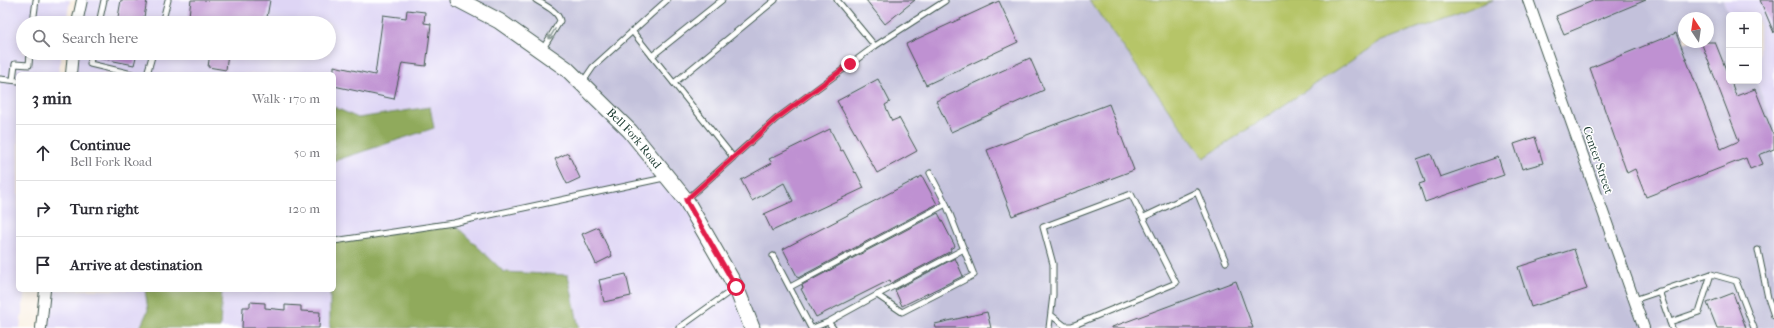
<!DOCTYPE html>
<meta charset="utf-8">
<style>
:root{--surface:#fff;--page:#f2f2f3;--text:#2b2b33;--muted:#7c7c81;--line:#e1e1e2}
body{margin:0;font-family:"IM FELL French Canon",serif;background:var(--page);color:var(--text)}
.controls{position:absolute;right:12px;top:12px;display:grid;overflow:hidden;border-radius:6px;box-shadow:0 2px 10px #0003}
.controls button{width:36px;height:36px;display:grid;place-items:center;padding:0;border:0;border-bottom:1px solid var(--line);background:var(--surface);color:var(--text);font:20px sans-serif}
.compass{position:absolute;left:1678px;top:12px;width:36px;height:36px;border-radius:50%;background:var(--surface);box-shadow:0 2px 10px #0003;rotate:347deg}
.stop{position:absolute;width:12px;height:12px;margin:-9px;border:3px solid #e11d48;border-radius:50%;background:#fff}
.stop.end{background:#e11d48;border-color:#fff;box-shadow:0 1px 4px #0008}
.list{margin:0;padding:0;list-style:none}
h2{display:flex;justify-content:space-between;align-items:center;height:52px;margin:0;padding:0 16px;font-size:17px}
h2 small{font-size:13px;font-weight:400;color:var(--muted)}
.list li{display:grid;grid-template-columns:26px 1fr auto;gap:12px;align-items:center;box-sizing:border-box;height:56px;padding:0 16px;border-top:1px solid var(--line)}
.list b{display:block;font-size:15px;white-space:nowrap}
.list p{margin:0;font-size:13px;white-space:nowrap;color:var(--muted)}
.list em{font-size:13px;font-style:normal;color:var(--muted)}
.icon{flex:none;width:22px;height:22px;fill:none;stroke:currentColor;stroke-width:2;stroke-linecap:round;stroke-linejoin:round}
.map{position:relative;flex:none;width:1774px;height:328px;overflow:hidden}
.search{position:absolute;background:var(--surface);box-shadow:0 2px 10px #0003;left:16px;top:16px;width:320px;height:44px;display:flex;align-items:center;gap:10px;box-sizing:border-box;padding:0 14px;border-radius:22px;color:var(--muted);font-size:15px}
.panel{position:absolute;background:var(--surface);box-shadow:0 2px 10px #0003;left:16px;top:72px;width:320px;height:220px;border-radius:6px}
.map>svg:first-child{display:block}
</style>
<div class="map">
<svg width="1774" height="328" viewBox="0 0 1774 328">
<rect width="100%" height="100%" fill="#fff"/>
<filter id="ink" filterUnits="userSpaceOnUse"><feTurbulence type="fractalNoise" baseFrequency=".025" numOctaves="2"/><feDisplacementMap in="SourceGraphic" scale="8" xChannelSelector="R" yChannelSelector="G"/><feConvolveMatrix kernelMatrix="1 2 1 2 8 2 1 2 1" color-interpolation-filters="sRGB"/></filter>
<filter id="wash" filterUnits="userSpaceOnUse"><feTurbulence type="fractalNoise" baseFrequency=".012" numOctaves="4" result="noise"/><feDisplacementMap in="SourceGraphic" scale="16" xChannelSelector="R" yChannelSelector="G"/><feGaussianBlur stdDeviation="0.9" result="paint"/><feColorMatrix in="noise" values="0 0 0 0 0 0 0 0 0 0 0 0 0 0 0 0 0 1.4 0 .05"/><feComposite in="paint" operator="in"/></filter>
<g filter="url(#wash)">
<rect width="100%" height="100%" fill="#f9eedf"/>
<g fill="#ded5f5">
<polygon points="0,0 70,0 66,23 23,23 23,53 62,53 58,74 18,74 18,290 25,290 20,328 0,328"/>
<polygon points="82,0 459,0 567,69 686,200 752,328 579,328 568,275 504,272 453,223 334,241 334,161 433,128 430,107 358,118 334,107 334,74 71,74 73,53 329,53 329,23 77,23"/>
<polygon points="1723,0 1774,0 1774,127 1756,81 1759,81 1759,15 1729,15"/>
<polygon points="45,290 145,290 148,310 140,328 41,328"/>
<polygon points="222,290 330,290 330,328 220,328"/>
</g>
<path fill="#c3c1db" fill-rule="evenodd" d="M459 0H1723L1729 15V81H1756L1774 127V328H752L686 200 567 69ZM1684 18H1708V42H1684Z"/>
<polygon fill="#b6c568" stroke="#6a814e" points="1089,0 1493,0 1379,42 1204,158"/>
<g fill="#90aa5c" stroke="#587448">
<polygon points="334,107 358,118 430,107 434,128 334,161"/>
<polygon points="453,223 504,272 568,275 579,328 330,328 330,290 334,290 334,241"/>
<polygon points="145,290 222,290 220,328 140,328 148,310"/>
</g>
<g id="blocks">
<g fill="#bf91d2">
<polygon points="121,0 147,0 143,23 117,23"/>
<polygon points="191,0 270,0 266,23 188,23"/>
<polygon points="866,0 915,0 885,24"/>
<polygon points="1595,0 1646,0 1564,34 1556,16"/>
<polygon points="1760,0 1774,0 1774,33"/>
<polygon points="999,1 1018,42 926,85 906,44"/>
<polygon points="407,10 425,12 424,23 431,24 426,66 402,63 394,99 334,86 334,66 375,75 383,15 406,18"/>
<polygon points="1676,33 1721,149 1739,141 1701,42 1715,42 1729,77 1729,81 1731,81 1736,96 1755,89 1774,136 1774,149 1759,155 1763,164 1750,169 1746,158 1646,197 1635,169 1627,173 1590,68"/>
<polygon points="100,53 137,53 134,65 99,58"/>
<polygon points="210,53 228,53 226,70 208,67"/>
<polygon points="1030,58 1044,90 951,132 936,101"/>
<polygon points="878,79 890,102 885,105 892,121 899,118 917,151 877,173 837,101"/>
<polygon points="1109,104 1134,170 1012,216 987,150"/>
<polygon points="830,129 841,151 843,150 855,173 856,172 864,188 772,231 764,214 793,201 784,183 752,201 741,180 772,163 769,159"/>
<polygon points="1535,137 1543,163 1522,169 1514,144"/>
<polygon points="568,153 580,178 567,184 555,159"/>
<polygon points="1431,154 1440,177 1498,157 1504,175 1425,202 1419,184 1425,182 1417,159"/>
<polygon points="922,176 937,204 798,278 783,249"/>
<polygon points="938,213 955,246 950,249 951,251 891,283 890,280 816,317 801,289 803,288 802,285"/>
<polygon points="598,227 612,256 596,264 582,234"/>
<polygon points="1574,249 1587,289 1531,307 1518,267"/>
<polygon points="955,258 963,276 902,306 895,290"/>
<polygon points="626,274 631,296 604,302 599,280"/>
<polygon points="1236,281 1253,328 1112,328 1112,327"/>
<polygon points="1733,293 1746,328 1717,328 1707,303"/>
<polygon points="250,302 265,303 265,308 285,310 285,305 301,306 301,311 320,312 319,328 242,328 243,307 250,307"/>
<polygon points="987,312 991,328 936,328 935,324"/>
</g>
</g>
</g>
<g filter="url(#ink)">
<use href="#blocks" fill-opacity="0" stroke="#40584e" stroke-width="1"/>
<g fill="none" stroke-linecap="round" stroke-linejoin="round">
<defs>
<g id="lane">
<path d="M536 0C544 5 558 11 560 21L542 50"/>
<polyline points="837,0 875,46"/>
<polyline points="33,23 36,0"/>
<polyline points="99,23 104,0"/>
<polyline points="162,23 168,0"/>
<polyline points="632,31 733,157"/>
<polyline points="92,53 90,64 132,74"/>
<polyline points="652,56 722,0"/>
<polyline points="147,74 153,53"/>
<polyline points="0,79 18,81"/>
<polyline points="13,80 15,64 29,65 30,53"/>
<polyline points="582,83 593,67 667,0"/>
<polyline points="674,83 775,0"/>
<polyline points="686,200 776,119 875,46 945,1"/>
<polyline points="1144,217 1197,192 1226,262"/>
<polyline points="334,241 453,223 664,178"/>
<polyline points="1758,250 1768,298 1774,316"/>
<polyline points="773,256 811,328"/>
<polyline points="790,287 946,204 930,173"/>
<polyline points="1659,291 1672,328"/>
<polyline points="877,295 964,249"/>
<polyline points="1634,300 1711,274 1736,281 1754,328"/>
<polyline points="828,322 877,295 902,312 974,275 946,204"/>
<polyline points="1670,322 1699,312 1711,274"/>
<polyline points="679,328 735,288"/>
<polyline points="813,328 828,322 833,328"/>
<polyline points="1049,328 1053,295 1053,264 1043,227 1131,194 1176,283 1072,326 1065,326 1051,315"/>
</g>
<g id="street">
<polyline points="1528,0 1644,328"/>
<polyline points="77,23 82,0"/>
<polyline points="71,74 73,53"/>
<polyline points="41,328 45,290"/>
</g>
<g id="secondary">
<path id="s1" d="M459 0 499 21 567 69 630 131 686 200 736 287 752 328"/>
</g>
</defs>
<use href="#lane" stroke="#40584e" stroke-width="7"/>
<use href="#street" stroke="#40584e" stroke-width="12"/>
<use href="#secondary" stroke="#40584e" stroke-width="17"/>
<use href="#lane" stroke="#fff" stroke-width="5"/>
<use href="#street" stroke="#fff" stroke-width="10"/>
<use href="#secondary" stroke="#fff" stroke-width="15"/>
</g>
<defs><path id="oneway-shaft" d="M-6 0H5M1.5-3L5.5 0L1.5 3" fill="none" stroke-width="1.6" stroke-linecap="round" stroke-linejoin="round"/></defs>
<use stroke="#8f9e9a" href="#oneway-shaft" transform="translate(552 34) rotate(121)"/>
</g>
<g fill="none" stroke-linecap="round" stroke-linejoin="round" filter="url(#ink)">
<polyline stroke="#e11d48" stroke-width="5" points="736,287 686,200 776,119 850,64"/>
</g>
<g text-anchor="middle" stroke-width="3" stroke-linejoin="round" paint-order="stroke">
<g font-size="12" fill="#1f3d34" stroke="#fff">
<text dy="4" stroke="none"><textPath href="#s1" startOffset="225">Bell Fork Road</textPath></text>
<text transform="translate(1598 160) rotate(71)" y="4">Center Street</text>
</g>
</g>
</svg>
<div class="controls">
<button>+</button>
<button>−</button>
</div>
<svg class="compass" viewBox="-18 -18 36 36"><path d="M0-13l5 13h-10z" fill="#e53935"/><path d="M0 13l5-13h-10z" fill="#7c7c81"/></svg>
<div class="stop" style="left:736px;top:287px"></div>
<div class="stop end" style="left:850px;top:64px"></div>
<div class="search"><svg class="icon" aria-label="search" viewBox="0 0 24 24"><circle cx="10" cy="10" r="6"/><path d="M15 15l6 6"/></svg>Search here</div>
<section class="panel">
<h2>3 min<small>Walk · 170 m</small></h2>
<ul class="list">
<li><svg class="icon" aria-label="ahead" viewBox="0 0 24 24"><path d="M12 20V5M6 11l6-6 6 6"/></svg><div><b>Continue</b><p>Bell Fork Road</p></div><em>50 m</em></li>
<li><svg class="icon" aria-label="right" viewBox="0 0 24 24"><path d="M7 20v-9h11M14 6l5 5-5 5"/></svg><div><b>Turn right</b></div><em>120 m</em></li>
<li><svg class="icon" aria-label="arrive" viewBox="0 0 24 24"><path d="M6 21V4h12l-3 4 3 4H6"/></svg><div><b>Arrive at destination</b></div></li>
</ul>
</section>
</div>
